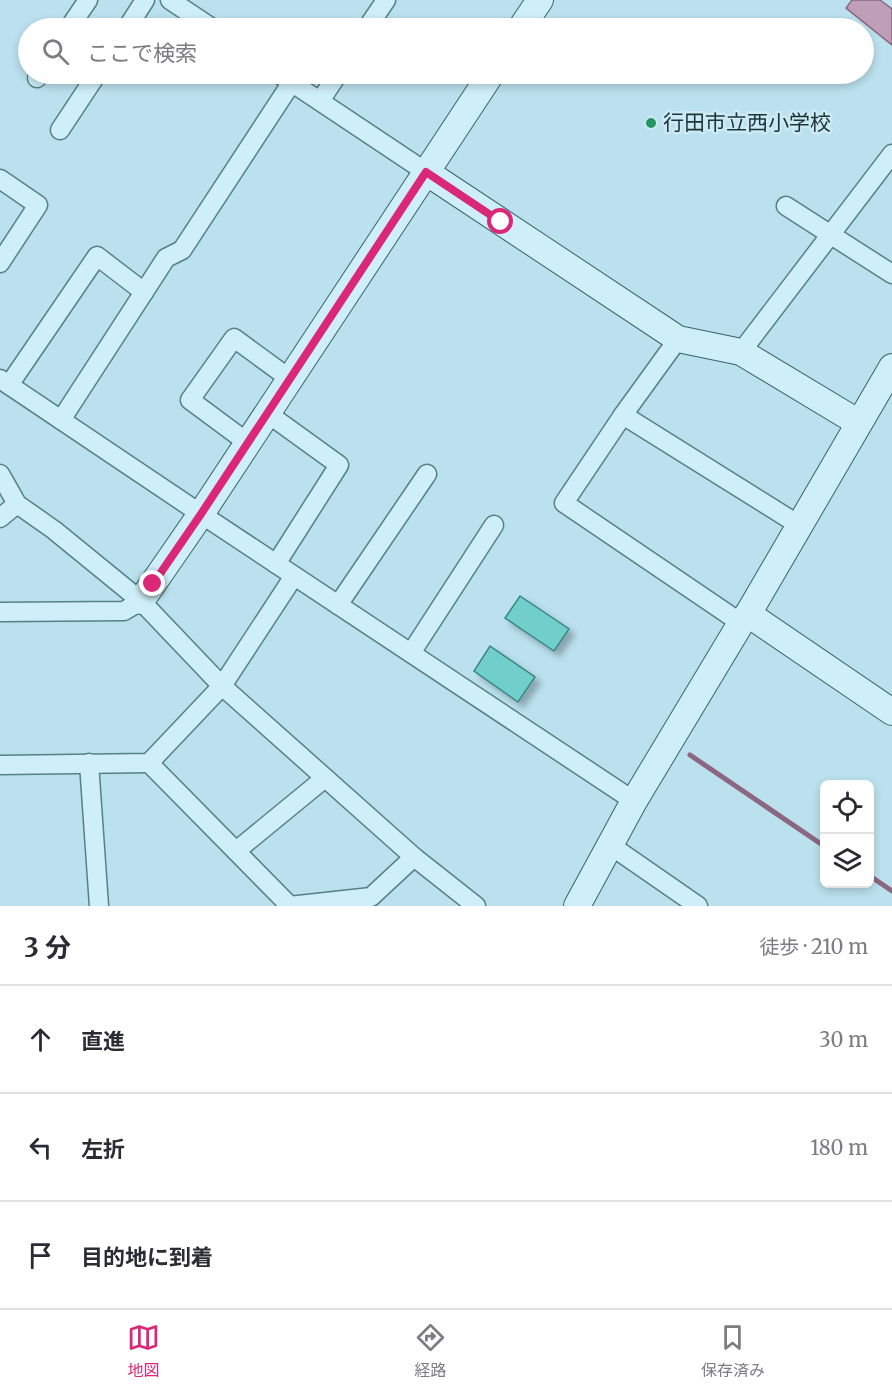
<!DOCTYPE html>
<html lang="ja">
<meta charset="utf-8">
<style>
:root{--surface:#fff;--page:#f2f2f3;--text:#2b2b33;--muted:#7c7c81;--line:#e1e1e2;--accent:#db2777}
body{margin:0;font-family:Merriweather,"Noto Sans JP",serif;background:var(--page);color:var(--text)}
.controls{position:absolute;right:18px;bottom:18px;display:grid;overflow:hidden;border-radius:9px;box-shadow:0 3px 9px #0003}
.controls button{width:54px;height:54px;display:grid;place-items:center;padding:0;border:0;border-bottom:2px solid var(--line);background:var(--surface);color:var(--text);font:30px sans-serif}
.stop{position:absolute;width:18px;height:18px;margin:-14px;border:4px solid #db2777;border-radius:50%;background:#fff}
.stop.end{background:#db2777;border-color:#fff;box-shadow:0 2px 6px #0008}
.list{margin:0;padding:0;list-style:none}
h2{display:flex;justify-content:space-between;align-items:center;height:78px;margin:0;padding:0 24px;font-size:26px}
h2 small{font-size:20px;font-weight:400;color:var(--muted)}
.list li{display:grid;grid-template-columns:39px 1fr auto;gap:18px;align-items:center;box-sizing:border-box;height:108px;padding:0 24px;border-top:2px solid var(--line)}
.list b{display:block;font-size:22px;white-space:nowrap}
.list em{font-size:20px;font-style:normal;color:var(--muted)}
.icon{flex:none;width:33px;height:33px;fill:none;stroke:currentColor;stroke-width:2;stroke-linecap:round;stroke-linejoin:round}
.map{position:relative;flex:none;width:892px;height:906px;overflow:hidden}
.search{position:absolute;background:var(--surface);box-shadow:0 3px 9px #0003;left:18px;right:18px;top:18px;height:66px;display:flex;align-items:center;gap:15px;box-sizing:border-box;padding:0 21px;border-radius:33px;color:var(--muted);font-size:22px}
.sheet{height:402px;background:var(--surface)}
nav{display:flex;justify-content:space-around;align-items:center;box-sizing:border-box;height:84px;border-top:2px solid var(--line);background:var(--surface);font-size:16px;color:var(--muted)}
nav a{display:grid;justify-items:center;gap:3px}
nav .on{color:var(--accent)}
.map>svg:first-child{display:block}
</style>
<div class="map">
<svg width="892" height="906" viewBox="0 0 892 906">
<defs>
<filter id="shadow"><feDropShadow dx="5.5" dy="5.5" stdDeviation="3" flood-color="#0004"/></filter>
</defs>
<rect width="100%" height="100%" fill="#bbe1ee"/>
<polygon fill="#bf9fb7" stroke="#8c6781" stroke-width="1.5" points="852,0 880,0 892,9 892,45 846,8"/>
<g fill="none" stroke-linecap="round" stroke-linejoin="round">
<g stroke="#8c6781" stroke-width="5">
<polyline points="690,755 824,846"/>
<polyline points="870,876 892,891"/>
</g>
</g>
<g fill="#70cecb" stroke="#3a8582" stroke-width="1.5" filter="url(#shadow)">
<polygon points="520,596 569,629 554,651 505,618"/>
<polygon points="490,646 535,677 518,702 474,671"/>
</g>
<g fill="none" stroke-linecap="round" stroke-linejoin="round">
<defs>
<g id="street">
<polyline points="170,0 212,28"/>
<polyline points="69,28 88,0"/>
<polyline points="127,28 145,0"/>
<polyline points="367,28 386,0"/>
<polyline points="279,74 426,172"/>
<polyline points="37,78 40,74"/>
<polyline points="320,101 338,74"/>
<polyline points="60,130 97,74"/>
<polyline points="0,179 38,205 0,263"/>
<polyline points="786,206 892,274"/>
<polyline points="678,339 623,415 564,503 741,623"/>
<polyline points="741,352 892,154"/>
<polyline points="0,379 201,514 634,801"/>
<polyline points="9,385 97,256 144,292"/>
<polyline points="267,413 339,465 276,564"/>
<polyline points="623,415 799,525"/>
<polyline points="61,420 166,258 182,250 292,82"/>
<polyline points="248,443 190,400 234,338 290,379"/>
<polyline points="0,474 17,504 54,530 141,601 222,686 414,857 476,906"/>
<polyline points="0,518 17,504"/>
<polyline points="338,605 427,474"/>
<polyline points="0,612 124,611 141,601"/>
<polyline points="411,653 494,525"/>
<polyline points="89,763 99,906"/>
<polyline points="149,763 290,906"/>
<polyline points="0,765 149,763 222,686 294,576"/>
<polyline points="610,845 698,906"/>
<polyline points="236,851 325,778"/>
<polyline points="289,906 371,897 414,857"/>
</g>
<g id="secondary">
<polyline points="521,28 540,0"/>
<polyline points="426,172 678,339 741,352 859,423"/>
<polyline points="141,601 201,514 491,74"/>
<polyline points="748,614 892,712"/>
<polyline points="577,906 634,801 741,623 748,614 892,367"/>
</g>
</defs>
<use href="#street" stroke="#558185" stroke-width="21"/>
<use href="#secondary" stroke="#386467" stroke-width="28"/>
<use href="#street" stroke="#ceeef9" stroke-width="18"/>
<use href="#secondary" stroke="#ceeef9" stroke-width="26"/>
</g>
<g fill="none" stroke-linecap="round" stroke-linejoin="round">
<polyline stroke="#db2777" stroke-width="8" points="153,584 201,514 426,172 501,222"/>
</g>
<circle fill="#249563" stroke="#cbeaf6" stroke-width="2" cx="651" cy="123" r="6"/>
<g text-anchor="middle" stroke-width="5" stroke-linejoin="round" paint-order="stroke">
<g font-size="21" fill="#1a3334" stroke="#cbeaf6" text-anchor="start">
<text x="663" y="130">行田市立西小学校</text>
</g>
</g>
</svg>
<div class="controls">
<button><svg class="icon" aria-label="locate" viewBox="0 0 24 24"><circle cx="12" cy="12" r="6"/><path d="M12 2v4M12 18v4M2 12h4M18 12h4"/></svg></button>
<button><svg class="icon" aria-label="layers" viewBox="0 0 24 24"><path d="M12 4l9 5-9 5-9-5zM3 14l9 5 9-5"/></svg></button>
</div>
<div class="stop" style="left:501px;top:222px"></div>
<div class="stop end" style="left:153px;top:584px"></div>
<div class="search"><svg class="icon" aria-label="search" viewBox="0 0 24 24"><circle cx="10" cy="10" r="6"/><path d="M15 15l6 6"/></svg>ここで検索</div>
</div>
<section class="sheet">
<h2>3 分<small>徒歩 · 210 m</small></h2>
<ul class="list">
<li><svg class="icon" aria-label="ahead" viewBox="0 0 24 24"><path d="M12 20V5M6 11l6-6 6 6"/></svg><div><b>直進</b></div><em>30 m</em></li>
<li><svg class="icon" aria-label="left" viewBox="0 0 24 24"><path d="M17 20v-9H6M10 6l-5 5 5 5"/></svg><div><b>左折</b></div><em>180 m</em></li>
<li><svg class="icon" aria-label="arrive" viewBox="0 0 24 24"><path d="M6 21V4h12l-3 4 3 4H6"/></svg><div><b>目的地に到着</b></div></li>
</ul>
</section>
<nav>
<a class="on"><svg class="icon" aria-label="map" viewBox="0 0 24 24"><path d="M3 6l6-2 6 2 6-2v14l-6 2-6-2-6 2zM9 4v14M15 6v14"/></svg>地図</a>
<a><svg class="icon" aria-label="directions" viewBox="0 0 24 24"><path d="M12 3l9 9-9 9-9-9zM9 14v-3h6M13 9l2 2-2 2"/></svg>経路</a>
<a><svg class="icon" aria-label="saved" viewBox="0 0 24 24"><path d="M7 4h10v16l-5-4-5 4z"/></svg>保存済み</a>
</nav>
